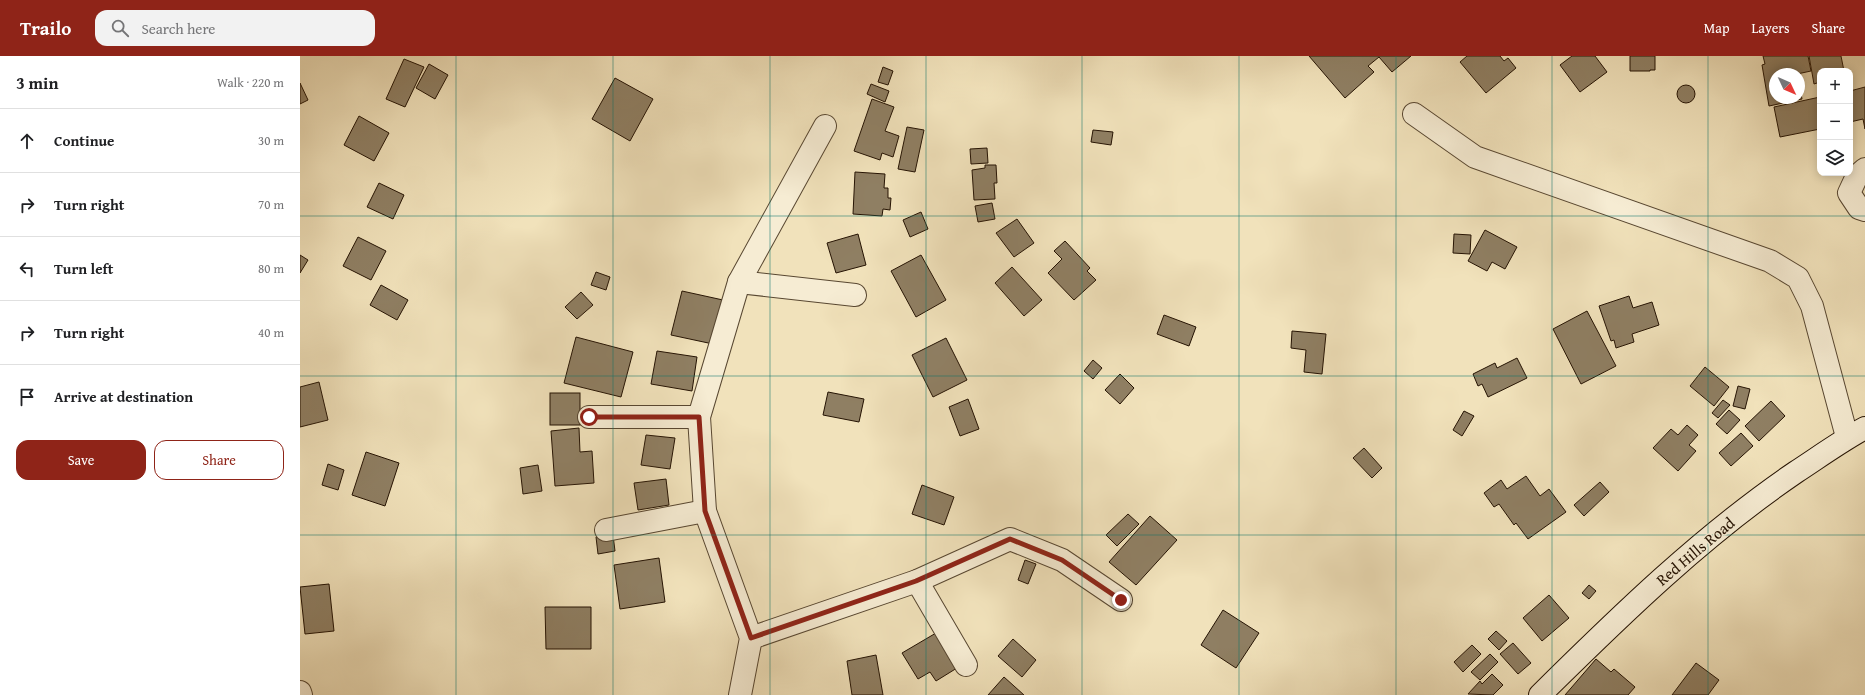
<!DOCTYPE html>
<meta charset="utf-8">
<style>
:root{--surface:#fff;--page:#f2f2f2;--text:#202124;--muted:#757577;--line:#e0e0e0;--accent:#8f2418}
body{margin:0;font-family:"Gentium Book Plus",serif;background:var(--page);color:var(--text)}
.controls{position:absolute;right:12px;top:12px;display:grid;overflow:hidden;border-radius:8px;box-shadow:0 2px 10px #0003}
.controls button{width:36px;height:36px;display:grid;place-items:center;padding:0;border:0;border-bottom:1px solid var(--line);background:var(--surface);color:var(--text);font:20px sans-serif}
.compass{position:absolute;left:1469px;top:12px;width:36px;height:36px;border-radius:50%;background:var(--surface);box-shadow:0 2px 10px #0003;rotate:134deg}
.stop{position:absolute;width:12px;height:12px;margin:-9px;border:3px solid #8f2418;border-radius:50%;background:#fff}
.stop.end{background:#8f2418;border-color:#fff;box-shadow:0 1px 4px #0008}
.list{margin:0;padding:0;list-style:none}
h2{display:flex;justify-content:space-between;align-items:center;height:52px;margin:0;padding:0 16px;font-size:17px}
h2 small{font-size:13px;font-weight:400;color:var(--muted)}
.list li{display:grid;grid-template-columns:26px 1fr auto;gap:12px;align-items:center;box-sizing:border-box;height:64px;padding:0 16px;border-top:1px solid var(--line)}
.list b{display:block;font-size:15px;white-space:nowrap}
.list em{font-size:13px;font-style:normal;color:var(--muted)}
.actions{display:flex;gap:8px;padding:12px 16px}
.actions a{flex:1;padding:9px 0;border:1px solid var(--accent);border-radius:12px;text-align:center;font-size:14px;color:var(--accent)}
.actions .main{background:var(--accent);color:#fff}
.icon{flex:none;width:22px;height:22px;fill:none;stroke:currentColor;stroke-width:2;stroke-linecap:round;stroke-linejoin:round}
.map{position:relative;flex:none;width:1565px;height:639px;overflow:hidden}
header{display:flex;align-items:center;gap:24px;box-sizing:border-box;height:56px;padding:0 20px;background:var(--accent);color:#fff}
header strong{font-size:19px}
nav{display:flex;gap:22px;margin-inline-start:auto;font-size:14px}
.search{width:280px;height:36px;background:var(--page);display:flex;align-items:center;gap:10px;box-sizing:border-box;padding:0 14px;border-radius:12px;color:var(--muted);font-size:15px}
main{display:flex}
aside{flex:1;background:var(--surface)}
.map>svg:first-child{display:block}
</style>
<header>
<strong>Trailo</strong>
<div class="search"><svg class="icon" aria-label="search" viewBox="0 0 24 24"><circle cx="10" cy="10" r="6"/><path d="M15 15l6 6"/></svg>Search here</div>
<nav><a>Map</a><a>Layers</a><a>Share</a></nav>
</header>
<main>
<aside>
<h2>3 min<small>Walk · 220 m</small></h2>
<ul class="list">
<li><svg class="icon" aria-label="ahead" viewBox="0 0 24 24"><path d="M12 20V5M6 11l6-6 6 6"/></svg><div><b>Continue</b></div><em>30 m</em></li>
<li><svg class="icon" aria-label="right" viewBox="0 0 24 24"><path d="M7 20v-9h11M14 6l5 5-5 5"/></svg><div><b>Turn right</b></div><em>70 m</em></li>
<li><svg class="icon" aria-label="left" viewBox="0 0 24 24"><path d="M17 20v-9H6M10 6l-5 5 5 5"/></svg><div><b>Turn left</b></div><em>80 m</em></li>
<li><svg class="icon" aria-label="right" viewBox="0 0 24 24"><path d="M7 20v-9h11M14 6l5 5-5 5"/></svg><div><b>Turn right</b></div><em>40 m</em></li>
<li><svg class="icon" aria-label="arrive" viewBox="0 0 24 24"><path d="M6 21V4h12l-3 4 3 4H6"/></svg><div><b>Arrive at destination</b></div></li>
</ul>
<div class="actions"><a class="main">Save</a><a>Share</a></div>
</aside>
<div class="map">
<svg width="1565" height="639" viewBox="0 0 1565 639">
<rect width="100%" height="100%" fill="#f1e2bb"/>
<filter id="stains"><feTurbulence type="fractalNoise" baseFrequency=".005" numOctaves="4"/><feColorMatrix values="0 0 0 0 .2 0 0 0 0 .09 0 0 0 0 .02 0 0 0 .5 -.17"/></filter>
<radialGradient id="worn" r=".72"><stop offset=".6" stop-color="#630" stop-opacity="0"/><stop offset="1" stop-color="#630" stop-opacity=".3"/></radialGradient>
<g fill="#8f7f63" stroke="#251303">
<polygon points="1009,0 1111,0 1092,16 1079,1 1068,10 1074,16 1045,42"/>
<polygon points="1167,0 1200,0 1204,5 1208,2 1216,12 1186,37 1160,6"/>
<polygon points="1272,0 1295,0 1307,16 1280,36 1260,9"/>
<polygon points="1330,0 1355,0 1355,14 1350,14 1350,15 1330,15"/>
<polygon points="1463,0 1508,0 1511,15 1497,18 1475,18 1475,42 1499,42 1499,27 1502,43 1469,50 1462,9 1465,8"/>
<polygon points="1509,0 1541,0 1544,15 1520,15 1520,26 1514,28"/>
<polygon points="104,3 124,11 105,51 86,43"/>
<polygon points="129,8 148,19 135,43 116,32"/>
<polygon points="583,11 593,15 588,29 578,26"/>
<polygon points="315,22 353,43 330,85 292,63"/>
<polygon points="0,27 8,44 0,48"/>
<polygon points="571,28 589,35 585,46 567,38"/>
<circle cx="1386" cy="38" r="9"/>
<polygon points="1565,31 1565,73 1563,63 1550,66 1550,35"/>
<polygon points="1520,41 1520,73 1480,81 1474,51"/>
<polygon points="572,43 594,51 585,75 599,80 593,101 582,97 580,104 554,95"/>
<polygon points="59,60 89,77 74,105 44,89"/>
<polygon points="607,71 624,74 615,116 598,113"/>
<polygon points="793,74 813,76 811,89 791,86"/>
<polygon points="687,92 688,107 671,108 670,93"/>
<polygon points="685,109 696,109 697,127 694,127 695,143 674,144 672,114 685,112"/>
<polygon points="555,116 585,118 584,132 588,132 588,142 591,142 590,154 583,153 582,160 553,158"/>
<polygon points="79,127 104,139 93,163 67,151"/>
<polygon points="692,147 695,163 678,166 675,150"/>
<polygon points="621,156 628,173 610,181 603,164"/>
<polygon points="717,163 734,187 714,201 696,177"/>
<polygon points="1185,174 1217,191 1205,213 1192,206 1187,215 1168,205"/>
<polygon points="558,178 566,209 536,217 527,187"/>
<polygon points="1154,178 1171,179 1170,198 1153,197"/>
<polygon points="58,181 86,195 71,224 43,210"/>
<polygon points="765,185 790,212 787,215 796,224 774,244 748,217 762,203 754,195"/>
<polygon points="0,199 8,204 0,217"/>
<polygon points="621,199 646,244 616,261 591,215"/>
<polygon points="712,211 742,244 724,260 695,227"/>
<polygon points="296,216 310,221 306,234 291,229"/>
<polygon points="81,229 108,244 97,264 70,249"/>
<polygon points="382,235 423,244 413,288 371,279"/>
<polygon points="281,236 293,249 277,263 265,251"/>
<polygon points="1329,240 1333,252 1352,246 1359,269 1332,278 1334,286 1316,292 1314,284 1311,285 1299,250"/>
<polygon points="1287,255 1316,310 1281,328 1253,273"/>
<polygon points="864,259 896,271 889,290 857,278"/>
<polygon points="992,275 1026,278 1022,318 1004,316 1006,294 991,292"/>
<polygon points="276,281 333,296 321,341 264,327"/>
<polygon points="646,282 667,324 633,341 612,299"/>
<polygon points="357,295 397,301 392,335 351,328"/>
<polygon points="1217,302 1227,322 1188,341 1182,328 1178,330 1173,318 1195,307 1197,312"/>
<polygon points="793,304 802,312 793,323 784,315"/>
<polygon points="1405,311 1429,331 1414,350 1390,330"/>
<polygon points="820,318 834,332 820,348 805,334"/>
<polygon points="19,326 28,364 0,371 0,331"/>
<polygon points="1438,330 1450,333 1445,353 1433,350"/>
<polygon points="528,336 564,343 559,366 523,359"/>
<rect x="250" y="337" width="30" height="32"/>
<polygon points="668,343 679,373 660,380 649,351"/>
<polygon points="1423,344 1430,349 1418,362 1412,357"/>
<polygon points="1471,345 1485,360 1459,385 1445,370"/>
<polygon points="1429,354 1440,364 1427,378 1416,368"/>
<polygon points="1164,355 1174,360 1162,380 1153,374"/>
<polygon points="1387,369 1398,379 1389,389 1396,395 1378,415 1353,392 1371,373 1378,379"/>
<polygon points="279,372 280,396 292,395 294,427 255,430 251,375"/>
<polygon points="1441,377 1453,390 1431,410 1419,397"/>
<polygon points="346,379 375,382 370,413 341,409"/>
<polygon points="1064,392 1082,412 1072,422 1053,402"/>
<polygon points="66,396 99,407 85,450 52,439"/>
<polygon points="28,408 44,414 38,434 22,429"/>
<polygon points="238,409 242,435 223,438 220,412"/>
<polygon points="1226,420 1240,440 1249,433 1266,456 1228,483 1216,467 1214,469 1199,448 1194,451 1184,437 1201,424 1207,433"/>
<polygon points="366,423 369,449 338,454 334,427"/>
<polygon points="1300,426 1309,436 1284,460 1274,449"/>
<polygon points="622,429 654,441 644,469 612,458"/>
<polygon points="828,458 839,468 817,490 806,479"/>
<polygon points="850,460 877,484 836,529 809,506"/>
<polygon points="313,479 315,495 298,498 296,481"/>
<polygon points="359,502 365,546 320,553 314,509"/>
<polygon points="725,504 736,508 728,528 718,524"/>
<polygon points="29,528 34,575 5,578 0,531"/>
<polygon points="1289,529 1296,535 1289,543 1282,537"/>
<polygon points="1249,539 1269,562 1242,585 1223,562"/>
<polygon points="245,551 291,551 291,593 246,593"/>
<polygon points="923,554 959,577 936,612 901,589"/>
<polygon points="1196,575 1207,585 1199,594 1188,583"/>
<polygon points="636,577 657,612 636,625 630,616 618,623 602,597"/>
<polygon points="713,583 736,604 722,621 698,600"/>
<polygon points="1213,587 1231,607 1218,618 1200,598"/>
<polygon points="1172,589 1181,598 1163,616 1154,606"/>
<polygon points="1190,598 1198,606 1180,624 1171,616"/>
<polygon points="576,599 583,639 552,639 547,605"/>
<polygon points="1296,603 1311,616 1314,613 1335,631 1328,639 1265,639"/>
<polygon points="1396,607 1419,624 1408,639 1372,639"/>
<polygon points="1192,618 1203,629 1193,639 1168,638 1180,625 1182,628"/>
<polygon points="704,621 724,639 688,639"/>
</g>
<g fill="none" stroke-linecap="round" stroke-linejoin="round">
<defs>
<g id="street">
<polyline points="1114,58 1175,101 1470,205 1498,222 1512,250 1547,381"/>
<polyline points="1565,113 1557,120 1549,137 1559,152 1565,154"/>
<polyline points="439,226 555,239"/>
<polyline points="289,361 399,361"/>
<polyline points="306,474 405,455"/>
<polyline points="617,525 666,609"/>
<polyline points="451,582 617,525 710,483 762,504 821,544"/>
<polyline points="0,636 1,639"/>
<polyline points="440,639 451,582 405,455 399,361 439,226 525,70"/>
</g>
<path id="secondary" d="M1240 639C1321 559 1402 480 1496 416 1519 401 1541 385 1565 372"/>
</defs>
<use href="#street" stroke="#584731" stroke-width="24"/>
<use href="#secondary" stroke="#251303" stroke-width="24"/>
<use href="#street" stroke="#f6ecd3" stroke-width="22"/>
<use href="#secondary" stroke="#f6ecd3" stroke-width="22"/>
</g>
<g fill="none" stroke-linecap="round" stroke-linejoin="round">
<polyline stroke="#8f2418" stroke-width="5" points="289,361 399,361 405,455 451,582 616,525 710,483 762,504 821,544"/>
</g>
<path fill="none" stroke="#0f766e" stroke-width="1" stroke-opacity="0.55" d="M156 0V639M313 0V639M470 0V639M626 0V639M782 0V639M939 0V639M1096 0V639M1252 0V639M1408 0V639M0 160H1565M0 320H1565M0 479H1565"/>
<g text-anchor="middle" stroke-width="3" stroke-linejoin="round" paint-order="stroke">
<g font-size="16" fill="#251303" stroke="#f6ecd3">
<text transform="translate(1395 495) rotate(-40)" y="6">Red Hills Road</text>
</g>
</g>
<rect width="100%" height="100%" filter="url(#stains)"/>
<rect width="100%" height="100%" fill="url(#worn)"/>
</svg>
<div class="controls">
<button>+</button>
<button>−</button>
<button><svg class="icon" aria-label="layers" viewBox="0 0 24 24"><path d="M12 4l9 5-9 5-9-5zM3 14l9 5 9-5"/></svg></button>
</div>
<svg class="compass" viewBox="-18 -18 36 36"><path d="M0-13l5 13h-10z" fill="#e53935"/><path d="M0 13l5-13h-10z" fill="#757577"/></svg>
<div class="stop" style="left:289px;top:361px"></div>
<div class="stop end" style="left:821px;top:544px"></div>
</div>
</main>
